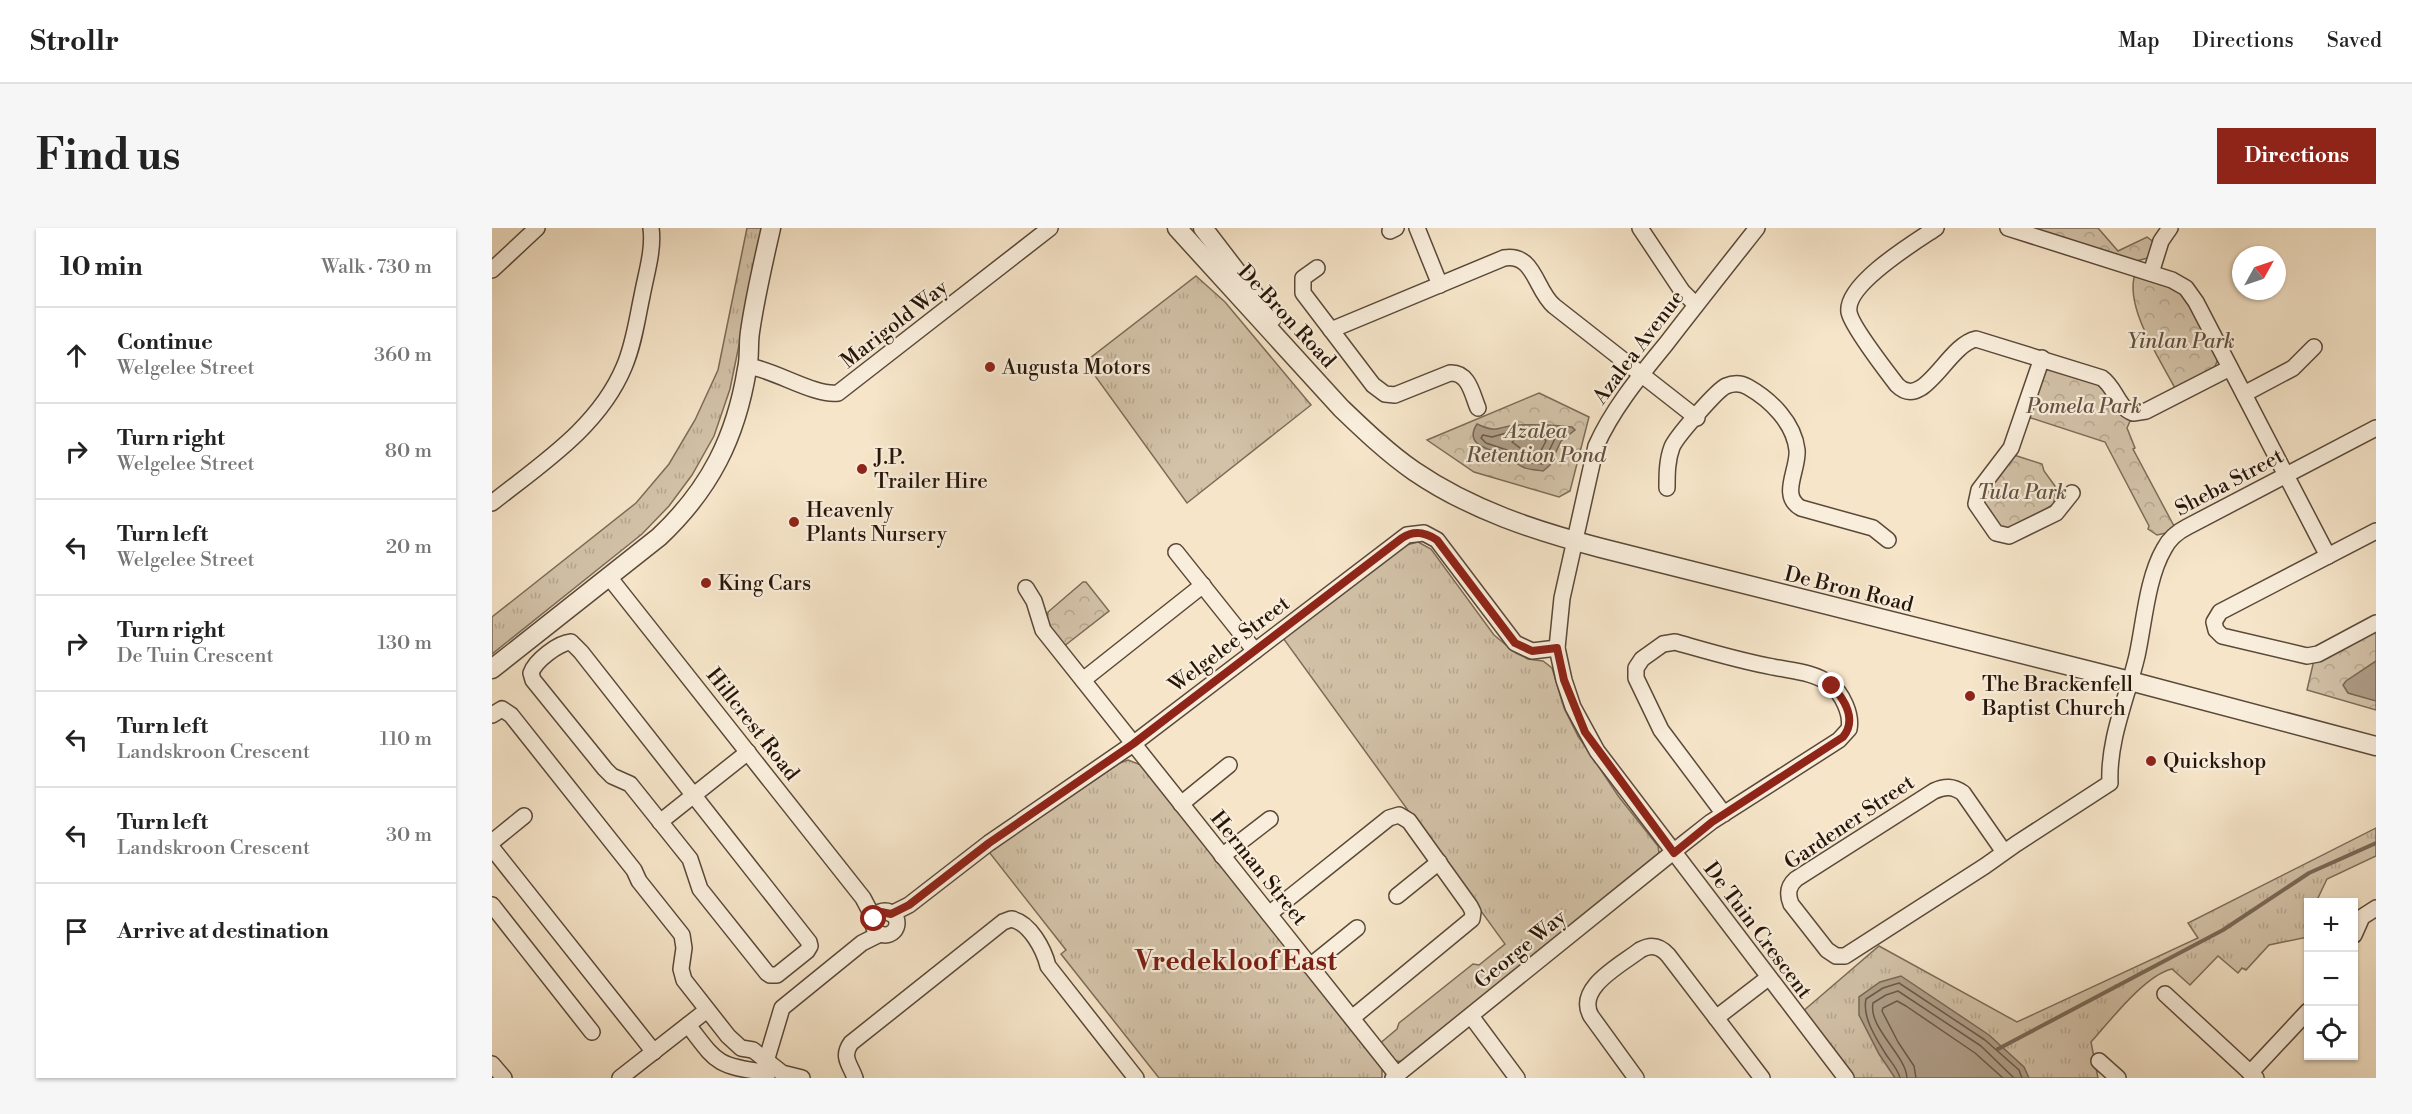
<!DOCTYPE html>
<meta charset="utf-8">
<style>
:root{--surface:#fff;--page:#f6f6f6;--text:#222;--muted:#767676;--line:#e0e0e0;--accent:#8f2418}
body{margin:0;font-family:"Libre Bodoni",serif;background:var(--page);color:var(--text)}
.controls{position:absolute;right:18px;bottom:18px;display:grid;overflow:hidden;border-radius:0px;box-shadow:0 2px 4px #0004}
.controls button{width:54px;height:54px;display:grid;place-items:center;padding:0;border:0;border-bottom:2px solid var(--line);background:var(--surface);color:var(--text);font:30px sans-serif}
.compass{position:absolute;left:1740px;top:18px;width:54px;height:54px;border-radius:50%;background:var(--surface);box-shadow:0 2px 4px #0004;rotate:50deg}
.stop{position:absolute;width:18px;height:18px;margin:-14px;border:4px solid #8f2418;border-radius:50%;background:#fff}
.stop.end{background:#8f2418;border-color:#fff;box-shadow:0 2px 6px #0008}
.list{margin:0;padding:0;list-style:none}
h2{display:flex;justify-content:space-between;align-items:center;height:78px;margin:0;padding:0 24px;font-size:26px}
h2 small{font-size:20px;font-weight:400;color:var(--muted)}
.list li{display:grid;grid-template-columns:39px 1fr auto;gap:18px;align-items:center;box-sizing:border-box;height:96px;padding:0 24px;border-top:2px solid var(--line)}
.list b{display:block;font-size:22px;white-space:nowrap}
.list p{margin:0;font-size:20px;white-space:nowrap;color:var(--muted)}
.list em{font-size:20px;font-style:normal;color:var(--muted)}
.icon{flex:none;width:33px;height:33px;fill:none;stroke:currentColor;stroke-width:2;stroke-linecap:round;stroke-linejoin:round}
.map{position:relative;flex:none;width:1884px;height:850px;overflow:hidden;border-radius:0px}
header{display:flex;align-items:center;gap:36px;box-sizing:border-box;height:84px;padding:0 30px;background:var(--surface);border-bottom:2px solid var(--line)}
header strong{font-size:28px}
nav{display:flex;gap:33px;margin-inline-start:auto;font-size:21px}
.intro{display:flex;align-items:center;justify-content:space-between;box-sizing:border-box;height:144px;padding:0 36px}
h1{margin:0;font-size:42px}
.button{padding:15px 27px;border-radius:0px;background:var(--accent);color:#fff;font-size:21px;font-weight:700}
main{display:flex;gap:36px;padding:0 36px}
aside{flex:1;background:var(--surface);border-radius:0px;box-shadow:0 2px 4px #0004}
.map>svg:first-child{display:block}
</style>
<header>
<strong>Strollr</strong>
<nav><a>Map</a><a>Directions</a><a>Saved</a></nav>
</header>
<div class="intro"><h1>Find us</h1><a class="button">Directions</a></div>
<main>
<aside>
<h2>10 min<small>Walk · 730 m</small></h2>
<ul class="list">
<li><svg class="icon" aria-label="ahead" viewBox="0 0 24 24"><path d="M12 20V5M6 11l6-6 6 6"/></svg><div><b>Continue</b><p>Welgelee Street</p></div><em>360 m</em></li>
<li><svg class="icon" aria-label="right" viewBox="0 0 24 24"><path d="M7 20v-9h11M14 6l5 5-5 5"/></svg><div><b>Turn right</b><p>Welgelee Street</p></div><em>80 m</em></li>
<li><svg class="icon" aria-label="left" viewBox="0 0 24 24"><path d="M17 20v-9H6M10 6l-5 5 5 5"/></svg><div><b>Turn left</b><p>Welgelee Street</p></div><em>20 m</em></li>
<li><svg class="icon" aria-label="right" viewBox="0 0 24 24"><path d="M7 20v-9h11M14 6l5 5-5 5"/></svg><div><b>Turn right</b><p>De Tuin Crescent</p></div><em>130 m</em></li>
<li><svg class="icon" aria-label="left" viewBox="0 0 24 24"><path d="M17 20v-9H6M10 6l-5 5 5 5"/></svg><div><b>Turn left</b><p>Landskroon Crescent</p></div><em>110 m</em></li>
<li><svg class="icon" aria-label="left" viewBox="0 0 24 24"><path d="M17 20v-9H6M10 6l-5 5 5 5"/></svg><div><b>Turn left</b><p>Landskroon Crescent</p></div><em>30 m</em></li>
<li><svg class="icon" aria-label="arrive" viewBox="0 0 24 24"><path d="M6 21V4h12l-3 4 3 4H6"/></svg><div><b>Arrive at destination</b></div></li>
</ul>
</aside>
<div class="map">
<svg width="1884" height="850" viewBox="0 0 1884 850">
<defs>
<pattern id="grass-tufts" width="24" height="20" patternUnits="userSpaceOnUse" patternTransform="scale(1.5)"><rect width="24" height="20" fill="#d3c2a8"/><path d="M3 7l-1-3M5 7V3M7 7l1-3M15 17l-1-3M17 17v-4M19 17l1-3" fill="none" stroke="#b5a68f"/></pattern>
<pattern id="park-crowns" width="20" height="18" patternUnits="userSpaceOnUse" patternTransform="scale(1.5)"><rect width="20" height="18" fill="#d3c2a8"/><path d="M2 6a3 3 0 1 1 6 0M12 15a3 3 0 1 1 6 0" fill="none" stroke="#b5a68f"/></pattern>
</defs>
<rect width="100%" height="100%" fill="#f6e5c9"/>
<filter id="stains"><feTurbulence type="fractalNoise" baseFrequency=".00333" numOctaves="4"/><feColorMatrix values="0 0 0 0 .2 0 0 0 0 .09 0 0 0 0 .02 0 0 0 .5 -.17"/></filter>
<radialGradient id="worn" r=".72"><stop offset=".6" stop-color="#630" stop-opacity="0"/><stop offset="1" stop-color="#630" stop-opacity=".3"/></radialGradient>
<g fill="url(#grass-tufts)" stroke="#7c6c58" stroke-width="1.5">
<polygon points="255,0 271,0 238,161 222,208 200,247 177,278 150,306 0,426 0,389 144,275 177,236 203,192 226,142"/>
<polygon points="704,48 733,74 819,177 695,275 593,134"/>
<path d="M926 314 939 321 1002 407 1024 425 1036 431 1051 433 1060 440 1072 480 1086 508 1127 569 1166 618 1167 625 912 833C900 836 894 825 886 817L905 801 907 795 981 736 987 737 1013 716 791 410 914 317Z"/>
<polygon points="636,532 649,537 890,838 890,850 667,850 569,726 574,722 497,624 628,535"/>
<path d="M1884 600V628L1835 651 1824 674H1816V709L1777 717 1754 742 1750 740 1746 745 1726 728 1698 757 1680 741C1653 747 1618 793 1599 814L1606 850H1362L1310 784 1387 718 1525 794 1706 710 1696 695Z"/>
</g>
<g fill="url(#park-crowns)" stroke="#7c6c58" stroke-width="1.5">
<polygon points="1539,0 1606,0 1626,23 1655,9 1663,15 1656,30 1644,33"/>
<path d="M1643 46 1682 60 1694 70 1726 131 1722 141 1684 162C1669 133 1632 79 1643 46Z"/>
<polygon points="1558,140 1608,155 1639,191 1635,200 1643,220 1641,221 1682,298 1674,305 1665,307 1656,301 1657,298 1613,214 1536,189 1551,145"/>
<polygon points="1047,165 1097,189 1078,263 1067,269 982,244 935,212"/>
<polygon points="1522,227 1550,236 1552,243 1563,258 1562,276 1519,302 1511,302 1489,271"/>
<polygon points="591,354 594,354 617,383 571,419 555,394 556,384"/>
<polygon points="1884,401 1884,482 1815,462 1822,432"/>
</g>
<g fill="#af9e88" stroke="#786755" stroke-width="1.5">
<path d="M985 196C1009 207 1005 197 1027 197 1045 196 1062 197 1080 199L1083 202 1069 213 1058 237 1051 243C1045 242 1037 242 1031 239 1025 237 1021 231 1015 228 1002 222 970 219 985 196Z"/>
<polygon points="1884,433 1884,473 1856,465 1851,457 1854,453"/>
<polygon points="1409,748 1497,807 1532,839 1537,850 1403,850 1387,826 1367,787 1367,769 1388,754"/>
</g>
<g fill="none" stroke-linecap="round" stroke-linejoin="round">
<g stroke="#6a5a48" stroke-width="1.5">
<polygon points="1025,202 1066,204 1051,236 1033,234 1018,223 994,215 989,210 991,207 1000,209"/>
<polygon points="1051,209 1054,213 1046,228 1036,226 1020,214 1025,210"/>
<path d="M1408 850C1406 841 1398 833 1393 825 1384 810 1370 789 1374 771L1391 760 1407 755 1493 812 1527 842 1530 850"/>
<path d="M1415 850C1414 827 1376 800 1381 775L1394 767 1406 763 1489 818 1522 850"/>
<polyline points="1424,850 1422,838 1406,814 1390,783 1391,780 1405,773 1414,778 1483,825 1511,850"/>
</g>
<polyline stroke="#786755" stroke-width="4" points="1506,821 1731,702 1817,645 1884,615"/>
<defs>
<g id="minor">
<polyline points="925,0 948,57"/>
<polyline points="1148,0 1190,63 1204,77"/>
<path d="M1265 0C1235 38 1204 77 1174 116 1148 148 1121 180 1104 218L1070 370 1065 420 1072 452 1081 479 1105 523 1354 850"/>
<path d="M1444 0C1423 14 1353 56 1357 84 1359 97 1395 144 1405 157 1432 184 1455 117 1484 111L1610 150C1624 160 1625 179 1641 185L1654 183 1738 140"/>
<polyline points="1516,0 1680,52 1694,60 1704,74 1836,328"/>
<polyline points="898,3 904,0"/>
<path d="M825 40 811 50V65L881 157 893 166 903 167 958 145C977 144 980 166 986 180"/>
<polyline points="0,42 45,0"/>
<polyline points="1659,45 1669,13 1678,0"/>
<path d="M839 102 1012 30C1043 25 1043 62 1062 78L1205 190"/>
<polyline points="1550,130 1519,220 1487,262 1484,276 1504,305 1517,308 1564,285 1580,265"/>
<path d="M256 138C283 142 322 168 346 165L558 0"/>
<polyline points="1752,166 1801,140 1822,119"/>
<path d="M1175 260C1175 246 1175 232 1180 219 1184 209 1225 162 1234 158 1241 155 1249 155 1256 159 1279 172 1302 195 1305 222 1307 241 1287 268 1309 280L1381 300 1396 312"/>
<path d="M0 275C49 236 107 199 132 139 142 116 145 91 150 68 154 46 162 22 159 0"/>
<polyline points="1884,303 1728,384 1722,394 1724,402 1730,408 1815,428 1826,426 1884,395"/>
<polyline points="684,324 763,423"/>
<polyline points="117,349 371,670 382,691"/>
<polyline points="534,360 542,373 551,402 905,847"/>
<path d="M79 414 89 424 317 714 318 718 315 723 285 747H278L275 745 208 661 198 631 138 556 120 548 113 541 41 452 39 445C43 433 66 415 79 414Z"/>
<polyline points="591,452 711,357"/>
<polyline points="0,487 10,481 19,487 142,642 147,653 190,707 192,720 189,741 192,752 236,808 249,820 261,822 290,845 310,850"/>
<polyline points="689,576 737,537"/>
<polyline points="168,594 256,524"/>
<polyline points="0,614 32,588"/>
<polyline points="0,620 162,824"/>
<path d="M1512 624 1471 565C1461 558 1453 558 1442 563L1304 651C1296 658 1295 666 1299 676L1335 722 1344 728H1353L1493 638 1524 616 1618 555C1616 512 1635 470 1645 428 1652 396 1655 350 1672 321 1677 311 1685 304 1695 299L1884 200"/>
<polyline points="730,628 778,591"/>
<polyline points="905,668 947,634"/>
<polyline points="0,677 100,804"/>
<circle cx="393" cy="695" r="12"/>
<polyline points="399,686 417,677 497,615 641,516 915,307 932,305 945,312 1023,415 1040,423 1065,420"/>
<polyline points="777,686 897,590 907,587 917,593 978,678 981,684 980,691 860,790"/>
<polyline points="1862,707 1870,689 1884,680"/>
<polyline points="818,738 865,700"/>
<polyline points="1673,766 1764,850"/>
<polyline points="979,788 1025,850"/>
<polyline points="1224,790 1276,750"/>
<path d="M196 797C224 833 223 838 271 844L275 850"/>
<polyline points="1607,833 1626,850"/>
<polyline points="0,836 12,850"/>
<polyline points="1758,845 1816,783"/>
<polyline points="128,850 215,782"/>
<polyline points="269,850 290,780 370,715 388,706"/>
<path d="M363 850C358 836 349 829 359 815L511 694 519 691C538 694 552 722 556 738L644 850"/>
<path d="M901 850 1191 616 1219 594 1347 512 1357 501C1360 486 1350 465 1338 456 1322 444 1300 443 1281 439 1248 433 1215 423 1183 414L1171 416 1150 431 1144 440V450L1169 502 1232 586"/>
<path d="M1144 850 1099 788C1083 760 1129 737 1148 722 1159 716 1168 718 1176 727L1270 850"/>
</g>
<g id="tertiary">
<path d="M685 0 849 180C872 202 896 225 922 243 979 282 1044 303 1109 320L1638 453 1884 518"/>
<polyline points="711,0 780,90"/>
<path d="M0 441 167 309C218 261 244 209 255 141 258 129 256 116 258 104 263 69 271 35 279 0"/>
</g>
</defs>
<use href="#minor" stroke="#5a4939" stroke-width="18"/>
<use href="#tertiary" stroke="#5a4939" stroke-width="21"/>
<use href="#minor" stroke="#f9eedc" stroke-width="15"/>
<use href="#tertiary" stroke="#f9eedc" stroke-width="18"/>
</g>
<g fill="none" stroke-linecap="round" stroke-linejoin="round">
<path stroke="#8f2418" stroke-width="8" d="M382 691 389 684 399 686 417 677 497 615 641 516 910 310C922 302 933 304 945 312L1023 415 1040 423 1065 420 1072 452 1093 504 1182 625 1220 594 1351 509C1365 492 1353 472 1340 458"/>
</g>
<g fill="#8f2418" stroke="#f9eedc" stroke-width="2">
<circle cx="498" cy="139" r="6"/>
<circle cx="370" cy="241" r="6"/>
<circle cx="302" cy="294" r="6"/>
<circle cx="214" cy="355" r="6"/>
<circle cx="1478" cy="468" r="6"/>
<circle cx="1659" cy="533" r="6"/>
</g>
<g text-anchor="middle" stroke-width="4.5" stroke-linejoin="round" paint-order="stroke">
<g font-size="21" fill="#261509" stroke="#f9eedc">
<text transform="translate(795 88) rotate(47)" y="7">De Bron Road</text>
<text transform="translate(402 96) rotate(-38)" y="7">Marigold Way</text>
<text transform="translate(1146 119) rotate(-53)" y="7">Azalea Avenue</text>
<text transform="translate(1737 254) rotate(-28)" y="7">Sheba Street</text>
<text transform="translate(1357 361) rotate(14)" y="7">De Bron Road</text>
<text transform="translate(737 416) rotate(-37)" y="7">Welgelee Street</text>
<text transform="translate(261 496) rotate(52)" y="7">Hillcrest Road</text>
<text transform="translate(1357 594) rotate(-34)" y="7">Gardener Street</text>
<text transform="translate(767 640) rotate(51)" y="7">Herman Street</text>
<text transform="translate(1266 702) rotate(53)" y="7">De Tuin Crescent</text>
<text transform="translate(1028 721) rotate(-39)" y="7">George Way</text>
</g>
<g font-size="21" font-style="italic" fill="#635241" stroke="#f9eedc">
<text x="1689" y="120">Yinlan Park</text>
<text x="1592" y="185">Pomela Park</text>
<text x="1044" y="210">Azalea<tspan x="1044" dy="24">Retention Pond</tspan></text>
<text x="1530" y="271">Tula Park</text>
</g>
<g font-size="21" fill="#261509" stroke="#f9eedc" text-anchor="start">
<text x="510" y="146">Augusta Motors</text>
<text x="382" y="236">J.P.<tspan x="382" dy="24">Trailer Hire</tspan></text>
<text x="314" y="289">Heavenly<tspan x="314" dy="24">Plants Nursery</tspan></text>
<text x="226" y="362">King Cars</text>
<text x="1490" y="463">The Brackenfell<tspan x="1490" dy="24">Baptist Church</tspan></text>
<text x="1671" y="540">Quickshop</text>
</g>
<g font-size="27" font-weight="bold" fill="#7a1f14" stroke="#f9eedc">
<text x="744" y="742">Vredekloof East</text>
</g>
</g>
<rect width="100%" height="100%" filter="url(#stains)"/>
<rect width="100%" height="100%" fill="url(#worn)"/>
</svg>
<div class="controls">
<button>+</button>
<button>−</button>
<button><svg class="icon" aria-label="locate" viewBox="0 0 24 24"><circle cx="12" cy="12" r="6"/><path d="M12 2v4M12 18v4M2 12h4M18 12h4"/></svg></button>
</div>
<svg class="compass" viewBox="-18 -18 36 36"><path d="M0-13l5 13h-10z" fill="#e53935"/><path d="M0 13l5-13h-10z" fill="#767676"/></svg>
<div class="stop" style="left:382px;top:691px"></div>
<div class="stop end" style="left:1340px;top:458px"></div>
</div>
</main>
